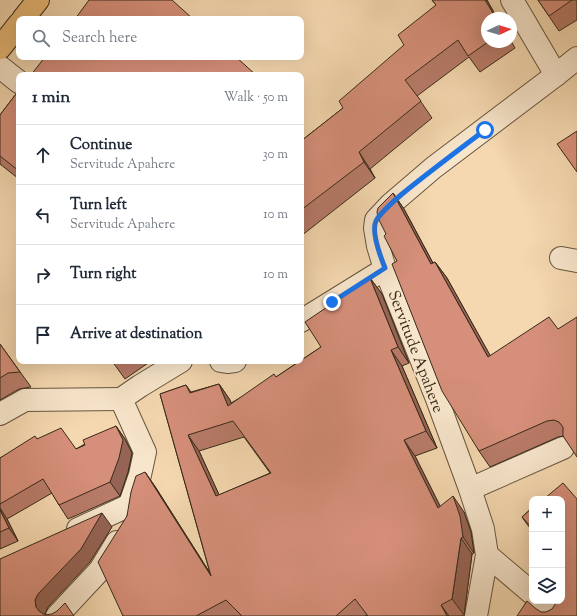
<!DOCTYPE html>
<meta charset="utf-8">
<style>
:root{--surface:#fff;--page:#f6f6f7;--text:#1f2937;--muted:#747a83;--line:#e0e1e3}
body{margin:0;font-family:"Sorts Mill Goudy",serif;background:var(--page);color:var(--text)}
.controls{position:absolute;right:12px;bottom:12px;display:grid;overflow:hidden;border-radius:8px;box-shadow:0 4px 16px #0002}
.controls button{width:36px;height:36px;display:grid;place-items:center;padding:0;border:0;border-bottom:1px solid var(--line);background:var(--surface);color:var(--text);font:20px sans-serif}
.compass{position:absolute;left:481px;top:12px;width:36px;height:36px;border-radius:50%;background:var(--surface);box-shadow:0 4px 16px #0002;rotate:86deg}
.stop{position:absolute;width:12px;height:12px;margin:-9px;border:3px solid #1a73e8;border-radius:50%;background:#fff}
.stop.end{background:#1a73e8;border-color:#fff;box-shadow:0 1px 4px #0008}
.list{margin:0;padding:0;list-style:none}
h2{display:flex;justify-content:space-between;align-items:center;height:52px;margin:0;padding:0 16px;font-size:17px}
h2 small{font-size:13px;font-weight:400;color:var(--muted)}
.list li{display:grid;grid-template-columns:26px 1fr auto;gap:12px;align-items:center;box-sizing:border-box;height:60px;padding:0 16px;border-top:1px solid var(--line)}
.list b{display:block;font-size:15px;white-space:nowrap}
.list p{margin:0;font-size:13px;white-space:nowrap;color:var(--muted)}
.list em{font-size:13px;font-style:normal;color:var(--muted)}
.icon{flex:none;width:22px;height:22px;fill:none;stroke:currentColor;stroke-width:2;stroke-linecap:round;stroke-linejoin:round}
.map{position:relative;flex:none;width:577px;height:616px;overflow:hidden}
.search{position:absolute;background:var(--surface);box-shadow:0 4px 16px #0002;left:16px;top:16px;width:288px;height:44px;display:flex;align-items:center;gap:10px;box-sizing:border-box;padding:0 14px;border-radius:8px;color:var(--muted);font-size:15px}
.panel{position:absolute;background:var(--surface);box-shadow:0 4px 16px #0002;left:16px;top:72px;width:288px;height:292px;border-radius:8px}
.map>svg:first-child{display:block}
</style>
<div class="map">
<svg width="577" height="616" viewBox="0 0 577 616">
<rect width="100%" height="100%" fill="#f5d8b0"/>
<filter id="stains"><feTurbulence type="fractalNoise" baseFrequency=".005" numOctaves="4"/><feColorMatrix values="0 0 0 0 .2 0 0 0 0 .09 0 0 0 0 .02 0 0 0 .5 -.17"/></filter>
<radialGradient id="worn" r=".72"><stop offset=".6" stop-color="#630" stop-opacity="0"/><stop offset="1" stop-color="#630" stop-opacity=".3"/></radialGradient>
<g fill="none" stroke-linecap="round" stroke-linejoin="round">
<defs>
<g id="minor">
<polyline points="512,0 556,75"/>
<polyline points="0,67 19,82"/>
<polyline points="561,258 577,261"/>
<polyline points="301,321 385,269"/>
<polyline points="221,361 227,362 235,361"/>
<polyline points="0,414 25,400 121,399"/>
<polyline points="470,489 563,448"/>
<polyline points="131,501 140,475 145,452 121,399 140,386 181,361"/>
<polyline points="78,529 130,505"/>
<polyline points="487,555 532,593"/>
<polyline points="541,601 555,616"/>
<polyline points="57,616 100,570 117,542"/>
<polyline points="476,616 487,555 483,529 470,489 437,399 385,269 378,246 375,228 376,220 391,204 433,168 556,75 577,58"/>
</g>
<g id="major">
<polyline points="23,19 38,0"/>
<polyline points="0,48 19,24"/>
</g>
</defs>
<use href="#minor" stroke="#665640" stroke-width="24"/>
<use href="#major" stroke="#372b1a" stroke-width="24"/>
<use href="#minor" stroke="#f8e6cc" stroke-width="22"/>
<use href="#major" stroke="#eabc78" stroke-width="22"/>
</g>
<g fill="#b87b69" stroke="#372b1a" fill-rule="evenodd">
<polygon points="432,0 487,0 497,18 487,42 511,42 511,41 515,48 480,72 469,57 417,96 432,118 370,169 375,178 301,236 301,141 343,108 404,45 436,5"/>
<polygon points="538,0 577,0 577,20 559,31"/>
<polygon points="19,90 19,179 0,164 0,115"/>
<polygon points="393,193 404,209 433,263 435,262 447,278 490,356 558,329 564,436 558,437 490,467 479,451 386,234"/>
<path d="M370 278 382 294 409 363 402 366 437 448 415 456 440 506 464 512 471 532 474 553 472 554 464 615 461 616H367L366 615 365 616H123L127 516 145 472 156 488 210 573 160 394 186 385 191 392 219 384 230 400 231 403 276 377 321 347ZM244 437 270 473 219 495 199 451Z"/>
<polygon points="0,344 31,387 19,389 0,400"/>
<polygon points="112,361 151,361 125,379"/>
<polygon points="116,426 125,439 132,453 128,472 120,496 68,519 59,505 52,493 7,519 18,541 0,549 0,458 37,439 76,449"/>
<polygon points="532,508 532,531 522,517"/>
</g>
<g fill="#966455" stroke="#372b1a">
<polygon points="485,0 487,0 497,18 496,18"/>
<polygon points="359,152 370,169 375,178 364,162"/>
<polygon points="393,193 404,209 442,280 431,264"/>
<polygon points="435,262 447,278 500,373 488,357"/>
<polygon points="370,278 382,294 409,363 398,347"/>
<polygon points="391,350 402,366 437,448 426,431"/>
<polygon points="219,384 230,400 239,422 228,406"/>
<polygon points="116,426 125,439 132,453 128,472 120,496 110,482"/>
<polygon points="188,435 199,451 227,512 216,496"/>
<polygon points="404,440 415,456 449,524 438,508"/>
<polygon points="145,472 156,488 222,592 211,576"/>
<polygon points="453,496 464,512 471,532 474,553 463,537"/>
<polygon points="0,508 7,519 18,541 9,528 0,510"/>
<polygon points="102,513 112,527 90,562 48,607 45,614 45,616 42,616 36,607 35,600 38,594"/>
<polygon points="461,538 472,554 464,615 452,599"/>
<polygon points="441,605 449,616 447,616"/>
</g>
<g fill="#d68f7a" stroke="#372b1a" fill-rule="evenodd">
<polygon points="89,0 172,0 193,19 75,19"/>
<polygon points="432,0 485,0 496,18 487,18 487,42 488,42 468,56 458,40 405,80 421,101 359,152 364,162 301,210 301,141 343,108 339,101 404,45 398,35 436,5"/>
<polygon points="538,0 572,0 549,16"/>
<polygon points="45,57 236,57 256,75 31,75"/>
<polygon points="19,90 19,171 0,156 0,115"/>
<polygon points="577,131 577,172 557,144"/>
<polygon points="393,193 431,264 435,262 488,357 549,317 558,329 577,317 577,457 563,436 563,427 559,422 554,420 547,421 479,451 442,391 392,264 397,261 384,236 386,234 378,218 377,212 378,208"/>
<path d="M370 278 398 347 391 350 426 431 404 440 438 508 453 496 460 516 463 537 461 538 452 599 441 605 447 616H368L355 599 336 616H242L226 600 196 616H123L98 562 127 516 131 492 136 476 145 472 211 576 160 394 186 385 190 393 219 384 228 406 274 374 276 377 321 347 305 322ZM233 421 271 473 216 496 188 435Z"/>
<polygon points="0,344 20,372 8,373 0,378"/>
<polygon points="116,426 123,440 119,458 110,482 59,505 43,479 0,504 0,458 35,436 37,439 61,428 76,449 85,445 83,440"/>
<polygon points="563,483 577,499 577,616 517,616 527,601 535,608 541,612 546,612 552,609 556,603 556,601 562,601 562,499 544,499"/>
<polygon points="532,508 532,528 522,517"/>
<polygon points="0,510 9,528 0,532"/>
<polygon points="102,513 81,549 38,594 35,600 36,607 39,611 45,615 52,614 57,611 65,603 74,616 0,616 0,559"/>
</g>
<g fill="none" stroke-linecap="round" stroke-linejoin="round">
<path stroke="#1a73e8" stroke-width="5" d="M332 302 385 268C381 258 371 231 376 221 380 213 395 200 402 194 429 172 457 151 485 130"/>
</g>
<g text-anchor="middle" stroke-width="3.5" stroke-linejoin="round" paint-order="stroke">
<g font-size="16" fill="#372b1a" stroke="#f8e6cc">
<text transform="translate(417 351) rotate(69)" y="6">Servitude Apahere</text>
</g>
</g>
<rect width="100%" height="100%" filter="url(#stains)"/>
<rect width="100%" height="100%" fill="url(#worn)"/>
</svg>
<div class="controls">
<button>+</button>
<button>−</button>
<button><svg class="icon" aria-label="layers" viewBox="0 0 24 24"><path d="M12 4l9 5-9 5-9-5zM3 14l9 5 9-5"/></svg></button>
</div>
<svg class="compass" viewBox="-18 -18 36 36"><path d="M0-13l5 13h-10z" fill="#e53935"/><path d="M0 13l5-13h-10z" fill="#747a83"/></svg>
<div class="stop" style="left:485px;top:130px"></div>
<div class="stop end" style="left:332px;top:302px"></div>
<div class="search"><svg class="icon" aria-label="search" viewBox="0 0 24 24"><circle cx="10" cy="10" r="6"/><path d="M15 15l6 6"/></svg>Search here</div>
<section class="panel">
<h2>1 min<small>Walk · 50 m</small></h2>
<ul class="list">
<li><svg class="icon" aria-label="ahead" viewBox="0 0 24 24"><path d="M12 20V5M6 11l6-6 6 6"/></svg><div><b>Continue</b><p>Servitude Apahere</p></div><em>30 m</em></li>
<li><svg class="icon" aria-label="left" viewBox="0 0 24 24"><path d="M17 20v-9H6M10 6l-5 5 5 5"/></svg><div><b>Turn left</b><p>Servitude Apahere</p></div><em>10 m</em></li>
<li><svg class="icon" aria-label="right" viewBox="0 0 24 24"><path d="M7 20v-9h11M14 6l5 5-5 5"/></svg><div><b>Turn right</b></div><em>10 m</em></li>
<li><svg class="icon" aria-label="arrive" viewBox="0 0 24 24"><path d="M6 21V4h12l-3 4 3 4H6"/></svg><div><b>Arrive at destination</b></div></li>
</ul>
</section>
</div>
